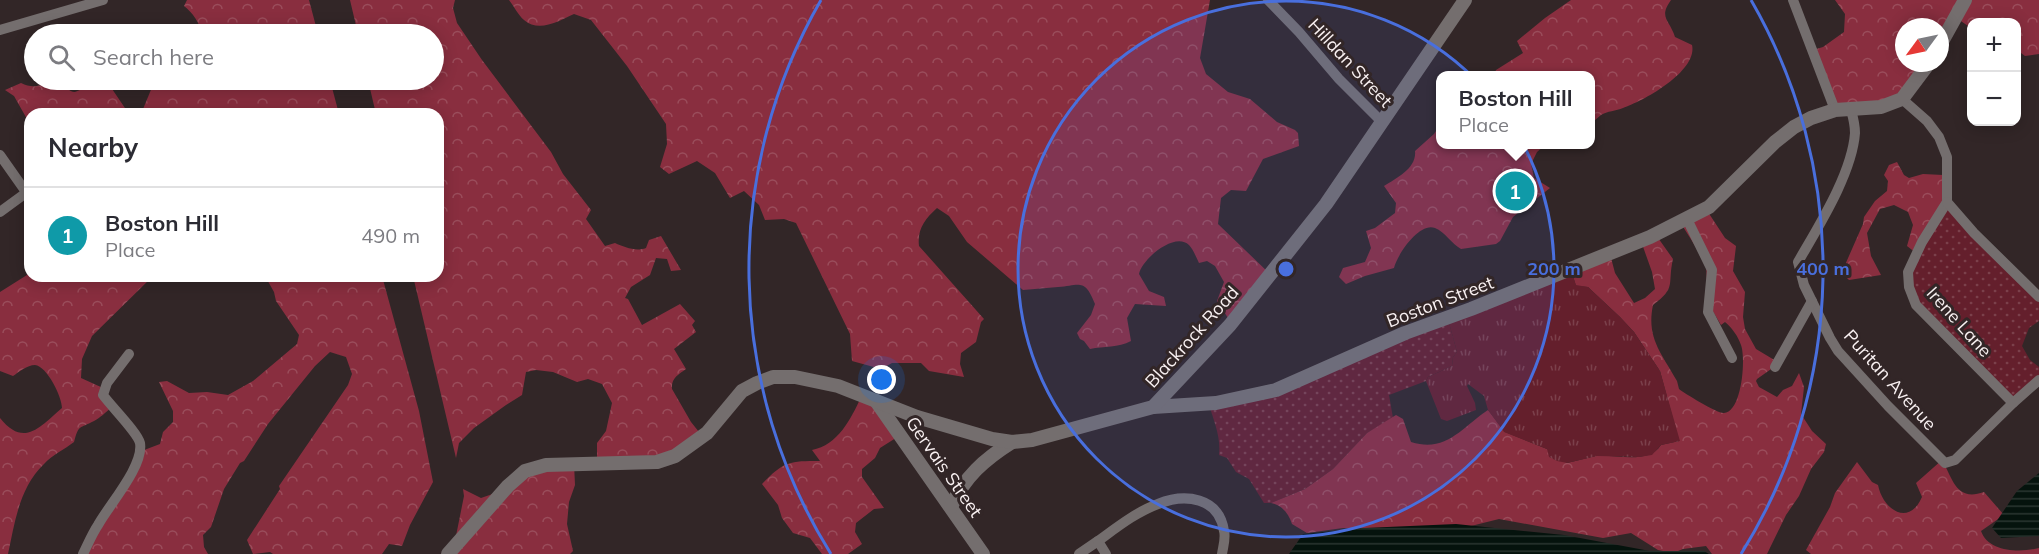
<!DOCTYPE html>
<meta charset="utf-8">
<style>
:root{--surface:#fff;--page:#f7f7f7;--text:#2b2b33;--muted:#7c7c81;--line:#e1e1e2;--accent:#d93025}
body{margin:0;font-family:Mulish,sans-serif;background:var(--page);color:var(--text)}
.controls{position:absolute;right:18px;top:18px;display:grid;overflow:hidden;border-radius:12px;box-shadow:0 3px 15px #0003}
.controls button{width:54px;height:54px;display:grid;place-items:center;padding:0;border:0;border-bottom:2px solid var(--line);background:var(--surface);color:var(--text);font:30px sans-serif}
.compass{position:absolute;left:1895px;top:18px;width:54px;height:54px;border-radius:50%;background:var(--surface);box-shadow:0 3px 15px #0003;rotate:237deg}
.you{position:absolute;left:882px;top:380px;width:21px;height:21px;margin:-15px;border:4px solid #fff;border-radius:50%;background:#1a73e8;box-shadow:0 0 0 9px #1a73e833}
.badge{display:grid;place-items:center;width:39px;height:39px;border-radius:50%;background:var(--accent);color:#fff;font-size:20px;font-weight:700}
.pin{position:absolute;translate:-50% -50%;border:3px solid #fff;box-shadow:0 2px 6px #0006}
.popup{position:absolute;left:1436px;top:71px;width:159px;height:78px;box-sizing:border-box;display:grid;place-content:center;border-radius:12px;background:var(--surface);filter:drop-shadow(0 2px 4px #0005);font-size:20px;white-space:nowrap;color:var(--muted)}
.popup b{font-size:22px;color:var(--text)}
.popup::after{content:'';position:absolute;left:50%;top:100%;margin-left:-12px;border:12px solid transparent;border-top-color:var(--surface)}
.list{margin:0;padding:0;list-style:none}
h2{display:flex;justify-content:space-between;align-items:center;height:78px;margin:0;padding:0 24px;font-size:26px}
h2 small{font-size:20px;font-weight:400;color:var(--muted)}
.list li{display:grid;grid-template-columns:39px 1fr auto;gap:18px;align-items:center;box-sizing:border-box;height:96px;padding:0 24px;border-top:2px solid var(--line)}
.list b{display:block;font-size:22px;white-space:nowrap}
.list p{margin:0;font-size:20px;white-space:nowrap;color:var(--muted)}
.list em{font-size:20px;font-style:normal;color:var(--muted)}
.icon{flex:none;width:33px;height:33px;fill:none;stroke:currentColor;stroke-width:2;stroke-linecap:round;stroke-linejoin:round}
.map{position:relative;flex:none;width:2039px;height:554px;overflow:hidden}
.search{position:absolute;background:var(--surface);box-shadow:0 3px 15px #0003;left:24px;top:24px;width:420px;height:66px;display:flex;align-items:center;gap:15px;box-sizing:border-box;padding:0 21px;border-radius:33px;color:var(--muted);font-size:22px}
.panel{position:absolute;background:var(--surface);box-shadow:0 3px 15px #0003;left:24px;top:108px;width:420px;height:174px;border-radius:18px}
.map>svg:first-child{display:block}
</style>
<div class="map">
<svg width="2039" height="554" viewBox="0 0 2039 554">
<defs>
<pattern id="grass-dots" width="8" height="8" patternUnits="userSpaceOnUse" patternTransform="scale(1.5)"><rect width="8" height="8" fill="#641f2c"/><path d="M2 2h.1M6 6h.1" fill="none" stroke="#7b404b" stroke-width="1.8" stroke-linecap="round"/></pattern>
<pattern id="forest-crowns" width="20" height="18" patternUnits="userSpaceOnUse" patternTransform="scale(1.5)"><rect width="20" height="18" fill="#892e3f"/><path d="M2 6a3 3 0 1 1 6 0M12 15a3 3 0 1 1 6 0" fill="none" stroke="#9a4d5b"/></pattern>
<pattern id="park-tufts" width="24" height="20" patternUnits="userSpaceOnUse" patternTransform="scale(1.5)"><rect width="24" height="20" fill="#641f2c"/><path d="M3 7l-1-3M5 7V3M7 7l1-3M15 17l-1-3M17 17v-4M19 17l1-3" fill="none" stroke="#7b404b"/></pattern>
<pattern id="water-rules" width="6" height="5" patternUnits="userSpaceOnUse" patternTransform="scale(1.5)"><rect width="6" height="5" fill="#05130d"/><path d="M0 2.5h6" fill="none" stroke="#2a3631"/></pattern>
</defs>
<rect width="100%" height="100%" fill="#322627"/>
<g fill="url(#grass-dots)">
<polygon points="1946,203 2039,299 2039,321 2029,328 2022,346 2030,360 2039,367 2039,380 2011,402 1922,313 1908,272"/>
<path d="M1448 319 1457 352 1453 357 1452 366 1428 377 1426 381 1389 395 1393 418 1367 433 1333 469 1305 489 1271 503H1264L1249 479 1236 472 1227 458 1219 455C1221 437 1214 421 1209 405L1275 391Z"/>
</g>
<g fill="url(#forest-crowns)">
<path d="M187 0H309L318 34H201C201 24 192 12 184 6Z"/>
<path d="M350 0H455L453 8 457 23 482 60 551 152 563 174 591 210 586 219 605 246 615 243C624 247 636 252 646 248L649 240 661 236 681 270 671 271 667 259 656 258 650 275 631 287 625 298 628 299 642 325 680 304 695 321 692 325 696 332 674 349 686 369C678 375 671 378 672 389L691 422 703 437 675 457 597 462V443L606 431 612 403 602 384 588 379 577 382 553 372 536 370 526 372 522 395 506 405 474 428 459 443 456 458 413 276H438V114H376L368 80H434V34H358Z"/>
<path d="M509 0H1210L1200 58 1206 74 1228 92 1250 99 1277 122 1295 130 1298 133 1299 146 1263 159 1246 191 1231 190 1221 198 1218 224 1271 275 1230 321 1217 301 1224 282 1215 266 1207 261 1199 263C1196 257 1193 249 1189 245 1175 231 1142 259 1139 274L1149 291 1164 297 1166 306 1135 304 1127 318 1131 341C1118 348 1104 346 1090 349L1084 341 1080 339 1077 333 1091 315 1095 304C1085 278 1080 285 1058 287 1046 288 1035 289 1023 290L967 242 949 216 937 208C925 219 917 229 919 246L984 319 981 322 976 342 961 353 960 364 964 377 929 371 921 363H892L881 369 852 361 850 334 796 223 784 219 765 220 759 205 744 191 730 198 715 173 697 161 669 174 660 167 667 144 666 124 627 66 591 20 574 14C559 21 539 33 524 20 518 15 514 6 509 0Z"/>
<path d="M1571 0H1671C1658 18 1670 20 1675 37L1692 45C1698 71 1644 101 1623 108 1616 111 1607 111 1601 115 1597 118 1593 122 1590 125V76L1494 75 1496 70 1523 53 1517 41 1545 18Z"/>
<polygon points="1835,0 2039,0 2039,54 2025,56 2017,50 2016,22 1972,22 1971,28 1955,17 1940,43 1940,27 1904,27 1904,63 1928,63 1902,99 1838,110 1813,50 1823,47 1844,32 1845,14"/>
<path d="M52 80H60C76 101 75 89 93 84 97 83 103 83 108 83L129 114H45L42 112 30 114V118L27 119 14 96 5 90 21 83C33 89 41 86 52 80Z"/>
<polygon points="155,80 330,80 339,114 141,114"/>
<path d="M1440 125V144L1545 145 1537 152 1531 164 1534 178 1550 188 1513 217 1500 241 1496 244 1461 249C1452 244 1445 232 1435 228 1419 222 1397 255 1394 268L1365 276 1346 284 1339 277 1343 268 1365 262 1371 248 1366 231 1375 228 1395 213 1396 203 1384 186C1397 178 1417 168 1415 151L1434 134Z"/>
<polygon points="1897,162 1904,175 1909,178 1923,174 1943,175 1946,203 1916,253 1907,246 1913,225 1908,212 1894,205 1880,209 1867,233 1871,256 1881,275 1849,280 1845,276 1845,265 1863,224 1864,217 1875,201 1887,191 1888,181 1884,175 1889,165"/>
<path d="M1706 209 1725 238 1736 246 1733 271 1745 292 1743 317 1745 329 1756 349 1776 361 1774 367 1757 379 1756 381 1759 387 1777 397 1783 390 1792 386 1799 373 1804 387 1801 414 1812 431 1826 444 1824 452 1811 469 1799 496 1786 515 1767 554H1712L1706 546 1683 549 1673 553 1658 550 1631 533 1603 538 1499 519 1467 527 1449 528H1343L1307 533 1292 524C1289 514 1282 505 1271 503L1305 489 1333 469 1367 433 1396 415 1403 419 1411 442C1447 453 1462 427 1488 410L1505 432 1547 449 1567 463C1577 461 1586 458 1596 456 1616 454 1648 465 1661 445L1679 441 1660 371 1634 332 1620 317 1588 287 1576 286 1571 270 1610 254 1615 273 1634 303 1645 298 1655 289 1652 272 1641 241 1656 235 1673 259C1667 285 1677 287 1653 305 1646 338 1662 354 1677 381L1679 389C1684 393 1718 414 1724 413 1742 412 1746 358 1741 345 1738 336 1732 328 1725 322L1721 325 1708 303 1706 263 1680 222Z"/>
<path d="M30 270V276H153L92 336 82 359 81 378 103 388 111 408C106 412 100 418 94 421 79 429 79 424 74 442 65 449 52 455 44 464 19 488 15 522 8 554H0V418C24 448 40 427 62 408 62 397 47 366 35 365 27 365 19 372 13 376L0 371V292L27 275Z"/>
<polygon points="265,276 382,276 419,411 433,482 410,525 402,546 389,544 382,554 273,554 270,552 253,554 247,540 280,489 279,486 348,385 352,374 346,357 330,352 315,366 268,424 244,461 240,463 224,489 211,527 203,535 204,547 208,554 82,554 139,452 160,444 163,432 173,422 173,411 159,382 167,381 189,393 207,392 228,395 253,381 297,344 299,335 276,301 274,292"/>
<path d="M861 397 866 398 899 436 880 448 875 458 862 469V477L884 508 874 509 856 523 855 532 862 544 848 554H822L810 538 793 533 782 518 778 505 762 484C784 461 790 461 820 461L812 450C838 445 851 419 861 397Z"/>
<path d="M1942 460C1953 479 1956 502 1984 492L2004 515 1981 531C1988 552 2020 553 2039 548V554H1811L1806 550 1830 507 1835 493 1857 462 1872 482 1878 485C1883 510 1909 527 1922 497L1916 483Z"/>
<polygon points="574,464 575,485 569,502 567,524 573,551 570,554 448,554 454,546 464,496 463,489 481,498 504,490 528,471"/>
</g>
<polygon fill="url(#park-tufts)" points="1571,270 1576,285 1588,287 1620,317 1634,332 1660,371 1680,441 1661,445 1652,455 1639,457 1597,456 1567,463 1557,461 1549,457 1547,449 1504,432 1488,410 1484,396 1468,384 1467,386 1475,403 1476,410 1447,421 1441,419 1426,381 1428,377 1452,366 1453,357 1457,352 1448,319"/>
<g fill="url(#water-rules)">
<polygon points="2039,473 2039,536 2001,538 1992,528 2017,491"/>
<polygon points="1456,524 1564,535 1650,551 1704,551 1709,554 1289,554 1303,534 1364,528"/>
</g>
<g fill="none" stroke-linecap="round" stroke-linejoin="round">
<g stroke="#746e6e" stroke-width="10">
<polyline points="1268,0 1299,32 1339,79 1382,122"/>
<polyline points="1793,0 1835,110"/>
<polyline points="0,30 103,0"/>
<polyline points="1902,99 1927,121 1939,137 1947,157 1947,202 1922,242 1908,272 1909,287 1916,305 2013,403"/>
<path d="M1851 110C1853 117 1855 126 1855 133 1852 174 1818 227 1798 262L1804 285 1830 338 1838 351 1888 406 1945 463 1955 460 2013 403 2039 380"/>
<polyline points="0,155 26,192"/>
<polyline points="1947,202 1974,233 2039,297"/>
<polyline points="0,212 30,190"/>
<polyline points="1687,219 1712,270 1708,312 1732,358"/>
<polyline points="1775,367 1812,301"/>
<path d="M83 554C88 544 92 534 98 525 109 505 144 466 140 443 138 433 110 405 103 395L107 383 129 354"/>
<polyline points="1079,554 1098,541"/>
<path d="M1106 554 1098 541C1116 528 1136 512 1158 504 1185 493 1219 497 1224 531 1226 538 1223 547 1222 554"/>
</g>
<g stroke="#746e6e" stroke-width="14">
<polyline points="1940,45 1965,0"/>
<polyline points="876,401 983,554"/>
<polyline points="1153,407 1216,403 1276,390 1405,333 1471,309 1650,237 1709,207 1775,142 1794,127 1811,118 1835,110 1881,107 1902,99 1929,63"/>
<path d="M951 507C964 477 985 459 1012 442"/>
<polyline points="448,554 508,486 525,471 546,465 657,462 675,456 707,433 742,391 757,383 773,377 795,377 838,386 917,417 992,439 1012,442 1032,440 1153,407 1230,325 1326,204 1465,0"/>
</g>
</g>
<circle cx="1286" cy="269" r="268" fill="#496fdd" fill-opacity=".12"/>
<g fill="none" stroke="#496fdd" stroke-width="3">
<circle cx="1286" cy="269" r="268"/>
<path d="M831 554A537 537 0 0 1 821 0M1751 0A537 537 0 0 1 1741 554"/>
</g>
<g text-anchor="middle" stroke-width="6" stroke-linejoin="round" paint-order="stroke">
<g font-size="18" fill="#f9f1f2" stroke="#322627">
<text transform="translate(1350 63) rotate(47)" y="6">Hilldan Street</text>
<text transform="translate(1440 302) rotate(-21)" y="6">Boston Street</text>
<text transform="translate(1959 322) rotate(48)" y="6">Irene Lane</text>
<text transform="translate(1192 337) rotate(-48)" y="6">Blackrock Road</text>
<text transform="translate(1890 380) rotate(48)" y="6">Puritan Avenue</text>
<text transform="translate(944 467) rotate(55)" y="6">Gervais Street</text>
</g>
</g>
<circle cx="1286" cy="269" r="9" fill="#496fdd" stroke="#322627" stroke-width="3"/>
<g font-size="18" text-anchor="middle" font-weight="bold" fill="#496fdd" stroke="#322627" stroke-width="6" stroke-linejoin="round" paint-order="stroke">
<text x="1554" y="275">200 m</text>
<text x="1823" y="275">400 m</text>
</g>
</svg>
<div class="controls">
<button>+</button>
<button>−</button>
</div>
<svg class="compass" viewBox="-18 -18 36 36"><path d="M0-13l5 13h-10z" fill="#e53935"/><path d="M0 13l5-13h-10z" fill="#7c7c81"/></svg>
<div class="you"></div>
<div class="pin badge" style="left:1515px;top:191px;background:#0f9aa8">1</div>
<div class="popup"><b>Boston Hill</b>Place</div>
<div class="search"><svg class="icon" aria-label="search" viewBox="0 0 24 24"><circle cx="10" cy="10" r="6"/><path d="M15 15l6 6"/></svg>Search here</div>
<section class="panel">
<h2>Nearby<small></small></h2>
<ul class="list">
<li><span class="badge" style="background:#0f9aa8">1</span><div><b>Boston Hill</b><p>Place</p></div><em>490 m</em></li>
</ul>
</section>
</div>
